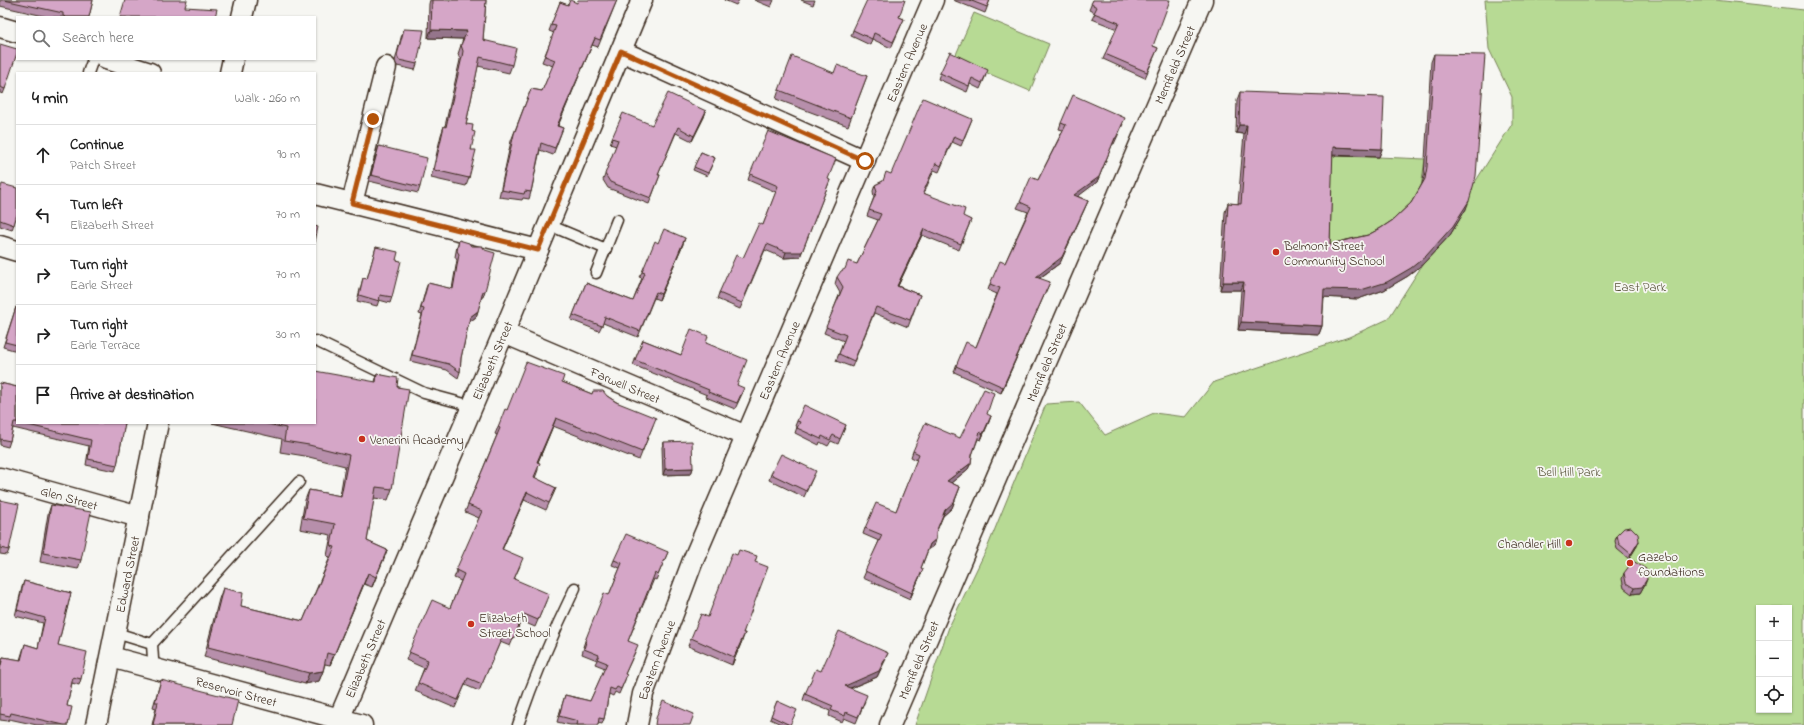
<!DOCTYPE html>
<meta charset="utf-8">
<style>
:root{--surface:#fff;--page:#f6f6f6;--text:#222;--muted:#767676;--line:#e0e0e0}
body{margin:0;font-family:"Indie Flower",sans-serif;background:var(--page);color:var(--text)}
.controls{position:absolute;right:12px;bottom:12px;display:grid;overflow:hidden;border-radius:0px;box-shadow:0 1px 3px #0004}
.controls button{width:36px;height:36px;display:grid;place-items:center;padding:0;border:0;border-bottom:1px solid var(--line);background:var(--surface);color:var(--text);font:20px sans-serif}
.stop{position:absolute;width:12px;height:12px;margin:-9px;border:3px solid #b45309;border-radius:50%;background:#fff}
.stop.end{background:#b45309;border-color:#fff;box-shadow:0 1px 4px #0008}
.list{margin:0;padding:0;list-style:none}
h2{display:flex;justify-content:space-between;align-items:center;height:52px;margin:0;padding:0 16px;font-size:17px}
h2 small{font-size:13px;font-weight:400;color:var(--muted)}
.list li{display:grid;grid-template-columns:26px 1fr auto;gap:12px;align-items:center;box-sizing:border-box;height:60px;padding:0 16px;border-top:1px solid var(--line)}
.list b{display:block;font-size:15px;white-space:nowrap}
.list p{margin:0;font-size:13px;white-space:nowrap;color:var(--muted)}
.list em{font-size:13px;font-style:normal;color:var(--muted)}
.icon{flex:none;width:22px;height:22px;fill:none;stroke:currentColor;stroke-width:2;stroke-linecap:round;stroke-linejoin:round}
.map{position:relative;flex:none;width:1804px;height:725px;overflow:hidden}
.search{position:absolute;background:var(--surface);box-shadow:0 1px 3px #0004;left:16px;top:16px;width:300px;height:44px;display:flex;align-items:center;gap:10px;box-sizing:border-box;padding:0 14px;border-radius:0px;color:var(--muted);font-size:15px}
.panel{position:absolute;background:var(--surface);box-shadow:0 1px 3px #0004;left:16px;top:72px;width:300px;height:352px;border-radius:0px}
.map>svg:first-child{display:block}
</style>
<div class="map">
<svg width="1804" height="725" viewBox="0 0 1804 725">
<rect width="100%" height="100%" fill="#f6f6f2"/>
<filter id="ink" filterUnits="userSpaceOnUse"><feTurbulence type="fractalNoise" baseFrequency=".025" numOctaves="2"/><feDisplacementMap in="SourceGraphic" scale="8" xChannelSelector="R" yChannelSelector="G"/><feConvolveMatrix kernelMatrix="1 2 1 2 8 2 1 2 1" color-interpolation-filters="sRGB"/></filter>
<g filter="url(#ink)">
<g fill="#b7da94" stroke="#798259" fill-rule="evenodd">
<path d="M1485 0H1715L1804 10V725H915L949 627 988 546 1046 404 1079 402 1105 435 1154 413 1186 417 1214 382 1349 337 1388 319 1512 124V97L1489 49ZM1759 608H1789V710H1759Z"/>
<polygon points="974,13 1049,44 1030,91 954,59"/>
<polygon points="1330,155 1425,159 1421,188 1414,201 1390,229 1327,250"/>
</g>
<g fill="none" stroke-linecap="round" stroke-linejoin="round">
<defs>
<g id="service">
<polyline points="88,73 93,59"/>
<polyline points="549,225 606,249"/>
<polyline points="596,273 617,220"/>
<polyline points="316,341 424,393 472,406"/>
<polyline points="116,633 152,644"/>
<polyline points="151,668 153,659 152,644 299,482"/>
<path d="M518 725C534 678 553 633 575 588"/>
</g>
<g id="minor">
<polyline points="242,17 246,0"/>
<polyline points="0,27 17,32"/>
<polyline points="621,51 865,161"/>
<polyline points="106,59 150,73"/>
<polyline points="230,73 233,59"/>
<polyline points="315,194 538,250"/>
<polyline points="352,203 386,67"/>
<polyline points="0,246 17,251"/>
<path id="s1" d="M504 333 746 436"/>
<path id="s2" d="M0 478 139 517"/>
<path id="s3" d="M111 657 362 725"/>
<path id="s4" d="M339 719 506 327 642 0"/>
<path id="s5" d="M96 725 158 423"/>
<path id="s6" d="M637 725 643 694 692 563 933 0"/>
<path id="s7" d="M890 725 1202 0"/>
</g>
</defs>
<use href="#service" stroke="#3b2a1e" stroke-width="13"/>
<use href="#minor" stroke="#3b2a1e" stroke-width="23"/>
<use href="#service" stroke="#f6f6f2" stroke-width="10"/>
<use href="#minor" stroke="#f6f6f2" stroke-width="20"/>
</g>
<g fill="#b78fab" stroke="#3b2a1e">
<polygon points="0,0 93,0 89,17 48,17 0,6"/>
<polygon points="430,0 486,0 483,40 512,65 509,73 478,66 466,124 472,131 471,150 469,178 466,186 431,178 441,135 444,126 445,126 460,60 458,54 463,39 428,38 429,4"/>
<polygon points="617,0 598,47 592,45 558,126 563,128 553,155 540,150 531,192 529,199 523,198 522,200 499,197 511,141 531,89 542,91 553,66 542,62 554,33 549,31 560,2 568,5 577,3"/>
<polygon points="724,0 739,0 736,5"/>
<polygon points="754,0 774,0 771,7"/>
<polygon points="801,0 815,0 813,5"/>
<polygon points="953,0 990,0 985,13"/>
<polygon points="1093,0 1153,46 1158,48 1145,78 1103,59 1117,29 1092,19 1095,13 1089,10"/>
<polygon points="899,17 904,19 891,48 872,39 870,45 851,36 853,30"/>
<polygon points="404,29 417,64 415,70 397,66 395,61 402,34"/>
<polygon points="0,44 5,89 3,94 0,93"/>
<polygon points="1434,54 1466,209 1450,235 1423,264 1408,276 1384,290 1358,299 1324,297 1322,326 1319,334 1238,330 1241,290 1220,290 1225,212 1228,203 1238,204 1244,134 1236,133 1237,100 1240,92 1382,149 1379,157 1332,156 1330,244 1368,235 1381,228 1393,220 1411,203 1417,193 1422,184 1424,176 1431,62"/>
<polygon points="834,73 867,76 848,126 776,99 779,90"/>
<polygon points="940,73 986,75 980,89 970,84 967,92 938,79"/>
<polygon points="706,111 704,117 692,141 676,133 658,175 660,175 649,204 608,188 603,180 616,146 610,144 612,138 652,125"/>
<polygon points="972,119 961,146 952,142 939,172 934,170 924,193 963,217 971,220 959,250 922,235 898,286 920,295 908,327 874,313 852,367 836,361 844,341 824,333 840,293 835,284 837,277 857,264 878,220 867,216 874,197 873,191 875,185 883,181 891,174"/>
<polygon points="1061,123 1123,124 1114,144 1112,144 1097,182 1077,196 1088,201 1060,263 1040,278 1047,288 1001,393 954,372 956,366 976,347 997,294 988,290 990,284 1005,263 1028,212 1017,208 1020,202 1038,180 1063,130 1059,129"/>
<polygon points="379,146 420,187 418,193 369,181 377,152"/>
<polygon points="701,152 715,158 707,176 693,170"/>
<polygon points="750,174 828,179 800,257 784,258 765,250 740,309 717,299 719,293 743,258 763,225 776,192 748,180"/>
<polygon points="0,190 17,214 12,230 0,226"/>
<polygon points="459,240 485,291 483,297 482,297 476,317 469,322 461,358 460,372 458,378 447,370 410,361 422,315 419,314 426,288 428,283 452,289 457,260 455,257 457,246"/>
<polygon points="658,243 683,244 659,300 654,298 638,337 603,323 599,331 571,320 586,283 633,301 642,278 639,277 642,272"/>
<polygon points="376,247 396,260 392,297 390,303 379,300 377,306 357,301 363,278 367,279"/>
<polygon points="16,307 17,307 17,351 3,347"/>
<polygon points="643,340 681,355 706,343 737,385 742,394 735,409 706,397 707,395 633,365"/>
<polygon points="377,374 397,387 392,489 388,500 374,498 367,541 387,550 372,587 364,584 330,665 325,664 323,671 319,681 305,684 204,657 219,599 223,588 241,606 303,621 330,557 327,556 331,535 300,529 305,500 309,490 340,496 345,466 305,456 280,452 282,439 212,423 315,423 375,382"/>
<polygon points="562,382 592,394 607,396 653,425 639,460 553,426 538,462 538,470 535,478 556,488 553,495 546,510 524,500 502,549 520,566 514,579 546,601 535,627 521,621 510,646 500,642 479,691 465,685 455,708 415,691 424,668 406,660 409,652 450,608 461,581 454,578 479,518 465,512 497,435 495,434 498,427 507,410"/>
<polygon points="0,383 17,387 17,423 125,423 117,465 115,471 86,465 89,446 13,428 10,441 8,447 0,445"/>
<polygon points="991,416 981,440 978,439 972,455 971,463 968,469 951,483 960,487 952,508 943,516 936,533 936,539 934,546 928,550 921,568 920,576 910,599 863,578 879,541 863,534 865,528 896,511 917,460 911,457 913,451 960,438"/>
<polygon points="797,421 846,425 838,444 831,441 828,446 820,442 819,445 795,433 797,427 795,426"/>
<polygon points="664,442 693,468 691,474 663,475 662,447"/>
<polygon points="771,474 813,477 804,497 769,480"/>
<polygon points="0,500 9,550 7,555 0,554"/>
<polygon points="51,505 81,560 78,569 40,562 48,514"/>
<polygon points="1617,535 1639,541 1637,546 1629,559 1617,549 1615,541"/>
<polygon points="668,552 656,580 654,579 628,641 636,650 625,674 625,680 619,694 615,692 613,696 609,694 604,719 602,724 598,723 598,725 570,725 557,722 565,695 590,701 605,668 595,664 597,660 582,654 584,647 583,647 585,641 609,595 620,568 612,565 614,560"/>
<polygon points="755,562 742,641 732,665 688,646 691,638"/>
<polygon points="1624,573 1647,579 1645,584 1640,593 1632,594 1624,588 1622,579"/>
<polygon points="24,581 71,593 58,645 81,679 79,685 72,683 67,706 68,725 37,725 9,719 8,721 0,720 0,665 3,657 20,660 25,644 38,648 43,623 15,616 22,587"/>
<polygon points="886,659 877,677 851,688 865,701 856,723 844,718 842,722 829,716 830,711 803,700 805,694 821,671"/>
<polygon points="161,680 232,725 152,725 156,708 153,707"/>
<polygon points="777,701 790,725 783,725 770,719"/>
</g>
<g fill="#95748b" stroke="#3b2a1e">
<polygon points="431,30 467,31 464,39 428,38"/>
<polygon points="595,38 592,45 555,132 557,126"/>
<polygon points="706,111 704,117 692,141 694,136"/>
<polygon points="1239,125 1247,125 1244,134 1236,133"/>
<polygon points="1115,138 1097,182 1072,201 1074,195"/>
<polygon points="1333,147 1382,149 1379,157 1330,155"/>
<polygon points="830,180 800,257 784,258 786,252"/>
<polygon points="1088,201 1060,263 1034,282 1036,277"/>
<polygon points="1469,201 1466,209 1450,235 1423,264 1408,276 1384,290 1358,299 1321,297 1324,289"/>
<polygon points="924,229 922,235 895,292 897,286"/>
<polygon points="685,238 683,244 659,300 661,294"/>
<polygon points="1050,282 1047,288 1001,393 1003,387"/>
<polygon points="1223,282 1244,282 1241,290 1220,290"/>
<polygon points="478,311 476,317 468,323 470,317"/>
<polygon points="1241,322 1322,326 1319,334 1238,330"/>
<polygon points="991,416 989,422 981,440 983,434"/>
<polygon points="556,418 553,426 535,469 537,462"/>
<polygon points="971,463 968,469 945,488 947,481"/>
<polygon points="693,468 691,474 663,475 665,469"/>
<polygon points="960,487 952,508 943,516 933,538 945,510"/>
<polygon points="527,492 524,500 499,557 502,549"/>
<polygon points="936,539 934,546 928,550 930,544"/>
<polygon points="1639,541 1637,546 1629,559 1631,554"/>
<polygon points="387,550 383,561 372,587 376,577"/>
<polygon points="923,569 920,576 910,599 912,593"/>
<polygon points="368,573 364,584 330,665 334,655"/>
<polygon points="1647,579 1645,584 1640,593 1632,594 1634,588"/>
<polygon points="745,633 742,641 732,665 734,657"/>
<polygon points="888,653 877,677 843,691 845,686"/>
<polygon points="323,671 319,681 305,684 309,673"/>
</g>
<g fill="#d5a6c7" stroke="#3b2a1e">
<polygon points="4,0 93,0 89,17 66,17 63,16 63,13"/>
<polygon points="125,0 187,0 185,7 217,9 215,17 120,17"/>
<polygon points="432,0 486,0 483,40 516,48 512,65 480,57 466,124 473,125 472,131 475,132 471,150 476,150 469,178 434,170 444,126 446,127 462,57 463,51 461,45 467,31 431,30"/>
<polygon points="570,0 577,3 578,0 617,0 600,40 595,38 557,126 563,128 555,148 541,143 531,192 525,191 524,194 501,190 514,134 531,89 542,91 555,60 545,56 556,26 551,25 560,2 568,5"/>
<polygon points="867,0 905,0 899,17 904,19 893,42 874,33 872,39 853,30"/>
<polygon points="969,0 990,0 987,7"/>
<polygon points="1093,0 1170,0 1153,46 1158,48 1147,72 1105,54 1119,23 1094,13 1097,7 1091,4"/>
<polygon points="404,29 424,30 417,64 399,60 397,55"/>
<polygon points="0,44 17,49 17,53 5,89 0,87"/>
<polygon points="950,52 988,70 982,83 972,78 969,86 940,73"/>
<polygon points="1434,54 1485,55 1476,176 1469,201 1453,226 1426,256 1411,268 1387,282 1361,290 1324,289 1322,326 1241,322 1244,282 1223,282 1228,203 1241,204 1247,125 1239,125 1240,92 1384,97 1382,149 1333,147 1330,244 1368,235 1381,228 1393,220 1411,203 1417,193 1425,179 1427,167"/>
<polygon points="792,56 834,73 837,65 867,76 851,118 779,90"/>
<polygon points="668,93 706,111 694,136 678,127 658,175 660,175 651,198 610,182 605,174 618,140 612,138 623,113 652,125"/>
<polygon points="1073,95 1125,118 1116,138 1115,138 1099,177 1074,195 1088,201 1062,257 1036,277 1050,282 1003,387 956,366 966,342 976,347 1000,288 990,284 1000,261 1005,263 1031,207 1020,202 1031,177 1038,180 1066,125 1061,123"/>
<polygon points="923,98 972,119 963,140 954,136 941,166 936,163 923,193 965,209 963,216 971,220 961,244 924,229 897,286 920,295 910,320 876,307 854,361 839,354 846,335 826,327 843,287 837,277 841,271 845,269 848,261 857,264 881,214 869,210 877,191 875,185 883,181 886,172 891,174"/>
<polygon points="768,131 836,159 828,179 830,180 802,252 786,252 767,244 742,303 719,293 736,255 743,258 759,223 763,225 778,186 750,174"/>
<polygon points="379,146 427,158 420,187 371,175"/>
<polygon points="701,152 715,158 708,173 694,167"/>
<polygon points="2,184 17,188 17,214 14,225 0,220 0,191"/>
<polygon points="315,226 318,227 315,242"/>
<polygon points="664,229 685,238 661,294 656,292 640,331 605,317 602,326 573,315 586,283 633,301 645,273 642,272 655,241 658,243"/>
<polygon points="459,240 469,243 471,246 482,246 485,250 495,253 485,291 483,291 478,311 470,317 461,358 460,372 449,364 412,355 424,309 421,308 428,283 453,289 459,254 457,251"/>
<polygon points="376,247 398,252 396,260 401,261 392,297 380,295 379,301 359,295 363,278 367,279"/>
<polygon points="16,307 17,307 17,345 5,342"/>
<polygon points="691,329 708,336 706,343 747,360 737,385 744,388 737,403 708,392 709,390 635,360 643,340 681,355"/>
<polygon points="526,362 564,376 562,382 592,394 593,391 603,391 607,396 616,402 656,418 642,452 556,418 537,462 540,463 534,477 556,488 549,503 527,492 502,549 523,558 514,579 549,594 538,620 524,614 513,639 503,635 482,684 468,678 458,700 418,683 428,660 409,652 432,600 450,608 464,574 456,570 482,511 468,505 500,428 498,427 505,409 507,410"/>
<polygon points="315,371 376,382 377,374 398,378 397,387 409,389 392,489 376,487 367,541 387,550 376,577 368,573 334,655 327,653 323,671 309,673 208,647 223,588 243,593 241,606 303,621 335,547 331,546 335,524 303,518 309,490 341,496 349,455 309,445 284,441 286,428 263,423 315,423"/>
<polygon points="0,383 17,387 17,422 14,422 10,441 0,439"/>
<polygon points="984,389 994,393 987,414 991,416 983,434 980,432 972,455 971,463 947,481 960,487 954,502 945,510 936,532 936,539 930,544 921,568 923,569 912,593 865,571 882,535 865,528 876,503 896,511 919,454 913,451 925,423 960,438"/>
<polygon points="804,405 846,425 840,439 833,435 830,440 822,436 821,439 797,428 800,422 797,421"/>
<polygon points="20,423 125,423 117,465 88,459 91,440"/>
<polygon points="692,441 693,468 665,469 664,442"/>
<polygon points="781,454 816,471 806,491 771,474"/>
<polygon points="0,500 19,504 9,550 0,548"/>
<polygon points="51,505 91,512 81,560 43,553"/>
<polygon points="1631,527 1638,534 1639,541 1631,554 1619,544 1617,535 1624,528"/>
<polygon points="626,534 668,552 658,575 655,573 628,641 638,645 625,674 627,675 621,689 617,687 615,690 610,688 604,719 599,718 598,725 577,725 578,721 559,716 565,695 590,701 607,663 597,659 599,655 584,649 586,642 585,641 604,593 609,595 622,563 614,560"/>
<polygon points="739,550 757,556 755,562 768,567 743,633 745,633 734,657 691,638 701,614 708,617 732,553 737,555"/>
<polygon points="1633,561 1646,569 1647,579 1642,587 1634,588 1626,583 1624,573"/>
<polygon points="24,581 71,593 58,645 87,652 81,679 73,677 67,706 72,707 68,725 64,725 11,713 10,716 0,714 0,669 3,657 21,660 25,644 38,648 45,618 17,610"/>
<polygon points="839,631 888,653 879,671 845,686 867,695 858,717 846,712 845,716 831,710 833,706 805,694 816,669 821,671"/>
<polygon points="161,680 238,700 232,725 153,725 158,702 155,702"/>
<polygon points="663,701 694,714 690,725 655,725 656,718"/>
<polygon points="777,701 797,710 790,725 771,716"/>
</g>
</g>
<g fill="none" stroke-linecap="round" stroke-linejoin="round" filter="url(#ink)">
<polyline stroke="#b45309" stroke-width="5" points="373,119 352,203 538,250 621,51 865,161"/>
</g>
<g fill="#c8321e" stroke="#f6f6f2" stroke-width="1.5">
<circle cx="1276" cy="252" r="4"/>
<circle cx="362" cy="439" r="4"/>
<circle cx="1569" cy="543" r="4"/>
<circle cx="1630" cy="563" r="4"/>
<circle cx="471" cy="624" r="4"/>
</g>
<g text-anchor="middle" stroke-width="3.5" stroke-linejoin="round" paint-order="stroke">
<g font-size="13" fill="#3b2a1e" stroke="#f6f6f2">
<text dy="5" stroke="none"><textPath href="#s6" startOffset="716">Eastern Avenue</textPath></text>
<text dy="5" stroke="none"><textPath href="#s7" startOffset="719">Merrifield Street</textPath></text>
<text dy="5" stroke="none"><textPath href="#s4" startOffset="390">Elizabeth Street</textPath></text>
<text dy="5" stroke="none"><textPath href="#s6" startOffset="392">Eastern Avenue</textPath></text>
<text dy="5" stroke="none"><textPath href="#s7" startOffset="395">Merrifield Street</textPath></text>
<text dy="5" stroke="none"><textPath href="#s1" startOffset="132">Farwell Street</textPath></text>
<text dy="5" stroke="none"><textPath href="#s2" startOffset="72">Glen Street</textPath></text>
<text dy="5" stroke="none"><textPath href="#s5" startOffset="154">Edward Street</textPath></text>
<text dy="5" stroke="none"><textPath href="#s4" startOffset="66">Elizabeth Street</textPath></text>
<text dy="5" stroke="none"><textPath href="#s6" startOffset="68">Eastern Avenue</textPath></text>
<text dy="5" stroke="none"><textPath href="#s7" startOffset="71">Merrifield Street</textPath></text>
<text dy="5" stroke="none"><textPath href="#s3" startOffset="130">Reservoir Street</textPath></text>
</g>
<g font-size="13" fill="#3b2a1e" stroke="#f6f6f2" text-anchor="start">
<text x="1284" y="250">Belmont Street<tspan x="1284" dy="15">Community School</tspan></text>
<text x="370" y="444">Venerini Academy</text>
<text x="1561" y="548" text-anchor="end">Chandler Hill</text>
<text x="1638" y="561">Gazebo<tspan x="1638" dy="15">foundations</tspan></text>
<text x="479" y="622">Elizabeth<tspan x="479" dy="15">Street School</tspan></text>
</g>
<g font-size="13" fill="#5a563c" stroke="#f6f6f2">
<text x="1640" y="291">East Park</text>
<text x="1569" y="476">Bell Hill Park</text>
</g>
</g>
</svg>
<div class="controls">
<button>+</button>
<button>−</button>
<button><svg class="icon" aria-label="locate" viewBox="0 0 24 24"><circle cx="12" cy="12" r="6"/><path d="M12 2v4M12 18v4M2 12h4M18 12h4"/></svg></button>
</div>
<div class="stop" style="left:865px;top:161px"></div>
<div class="stop end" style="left:373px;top:119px"></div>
<div class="search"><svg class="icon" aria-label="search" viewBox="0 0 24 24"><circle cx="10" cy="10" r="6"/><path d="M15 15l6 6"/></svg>Search here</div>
<section class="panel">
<h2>4 min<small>Walk · 260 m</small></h2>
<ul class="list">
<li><svg class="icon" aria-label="ahead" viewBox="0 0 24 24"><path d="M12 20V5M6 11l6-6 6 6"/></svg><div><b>Continue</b><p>Patch Street</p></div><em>90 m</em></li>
<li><svg class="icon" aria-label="left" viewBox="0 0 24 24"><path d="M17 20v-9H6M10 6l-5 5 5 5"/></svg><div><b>Turn left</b><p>Elizabeth Street</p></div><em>70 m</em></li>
<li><svg class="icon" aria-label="right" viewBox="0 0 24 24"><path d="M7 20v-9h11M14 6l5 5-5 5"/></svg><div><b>Turn right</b><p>Earle Street</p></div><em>70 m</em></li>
<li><svg class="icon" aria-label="right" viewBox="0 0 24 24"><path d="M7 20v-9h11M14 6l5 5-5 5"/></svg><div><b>Turn right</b><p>Earle Terrace</p></div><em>30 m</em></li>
<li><svg class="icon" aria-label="arrive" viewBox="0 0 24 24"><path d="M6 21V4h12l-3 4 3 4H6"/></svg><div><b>Arrive at destination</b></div></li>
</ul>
</section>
</div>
